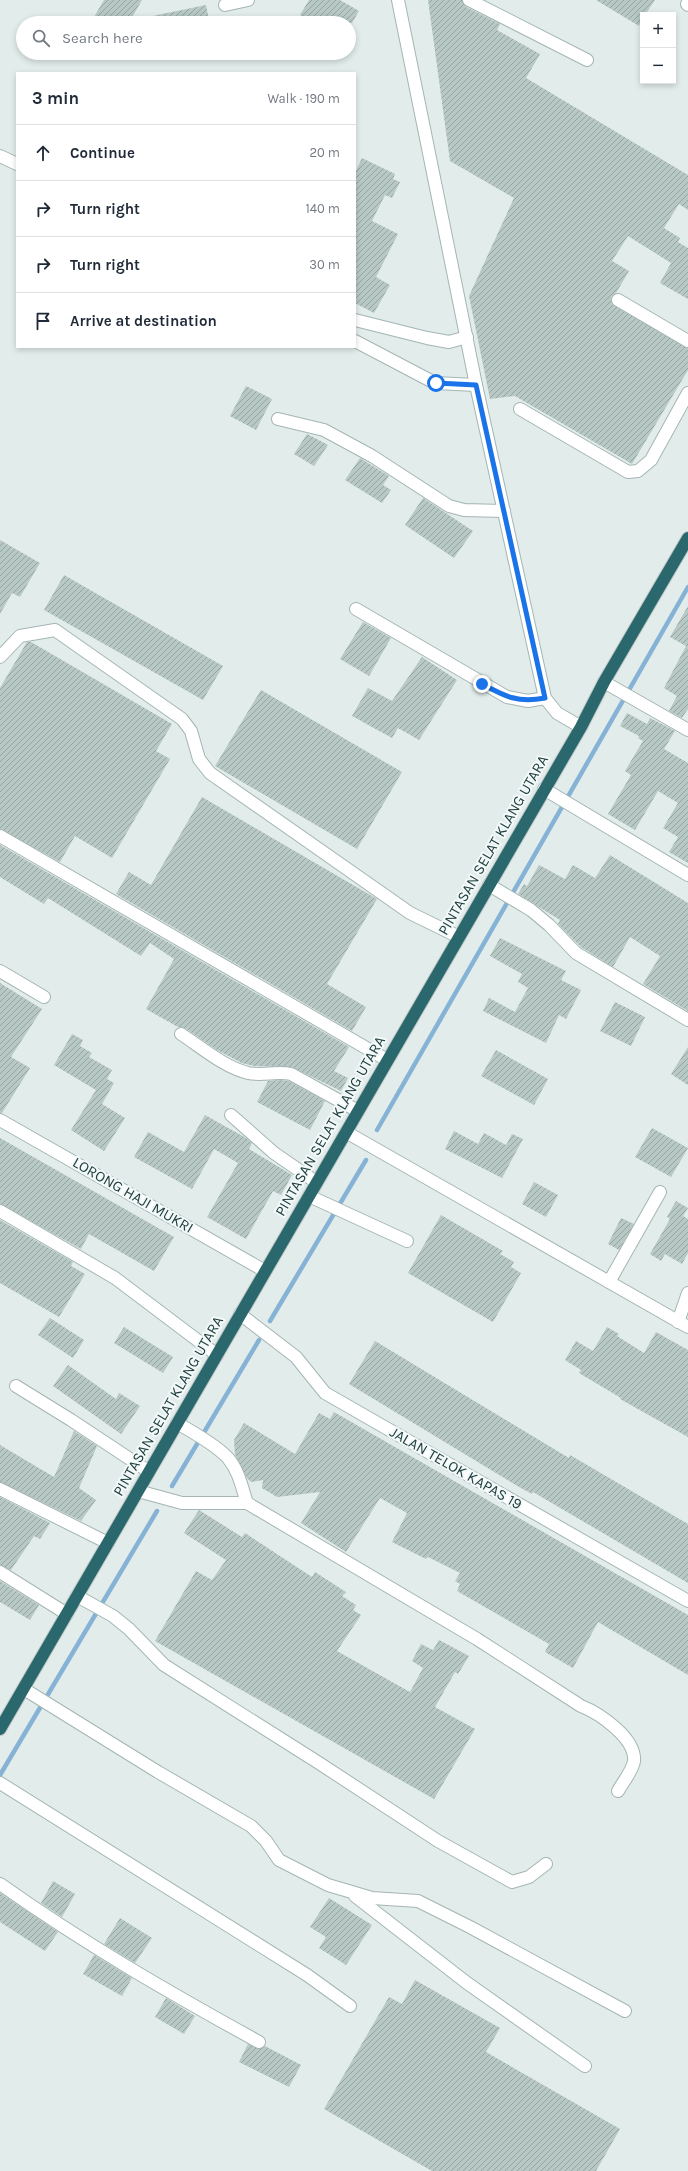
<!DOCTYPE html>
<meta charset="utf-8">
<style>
:root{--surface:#fff;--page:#f6f6f7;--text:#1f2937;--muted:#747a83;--line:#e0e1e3}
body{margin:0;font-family:Karla,sans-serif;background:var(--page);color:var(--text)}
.controls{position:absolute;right:12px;top:12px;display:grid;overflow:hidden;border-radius:0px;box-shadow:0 2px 6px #0003}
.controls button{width:36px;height:36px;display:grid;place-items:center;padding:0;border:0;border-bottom:1px solid var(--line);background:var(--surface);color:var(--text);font:20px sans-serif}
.stop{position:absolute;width:12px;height:12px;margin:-9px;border:3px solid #1a73e8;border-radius:50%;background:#fff}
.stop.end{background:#1a73e8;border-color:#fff;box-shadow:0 1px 4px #0008}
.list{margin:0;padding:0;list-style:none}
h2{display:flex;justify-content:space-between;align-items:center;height:52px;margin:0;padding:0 16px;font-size:17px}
h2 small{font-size:13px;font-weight:400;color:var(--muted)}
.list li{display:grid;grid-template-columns:26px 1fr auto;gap:12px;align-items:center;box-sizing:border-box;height:56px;padding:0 16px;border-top:1px solid var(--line)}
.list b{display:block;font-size:15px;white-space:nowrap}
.list em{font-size:13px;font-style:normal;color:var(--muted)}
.icon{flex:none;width:22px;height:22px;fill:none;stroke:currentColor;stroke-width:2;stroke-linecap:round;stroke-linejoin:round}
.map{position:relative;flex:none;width:688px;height:2171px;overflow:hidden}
.search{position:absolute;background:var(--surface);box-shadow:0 2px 6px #0003;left:16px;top:16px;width:340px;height:44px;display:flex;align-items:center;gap:10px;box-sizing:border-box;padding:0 14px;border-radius:22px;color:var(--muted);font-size:15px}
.panel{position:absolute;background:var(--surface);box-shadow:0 2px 6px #0003;left:16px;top:72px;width:340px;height:276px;border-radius:0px}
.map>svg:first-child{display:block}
</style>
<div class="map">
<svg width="688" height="2171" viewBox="0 0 688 2171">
<defs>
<pattern id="building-hatch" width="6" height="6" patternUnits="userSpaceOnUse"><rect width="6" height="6" fill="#b7c8c5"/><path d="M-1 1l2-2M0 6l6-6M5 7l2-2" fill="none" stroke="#94a4a1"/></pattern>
</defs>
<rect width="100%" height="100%" fill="#e2edeb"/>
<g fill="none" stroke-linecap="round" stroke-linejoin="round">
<g stroke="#86b3d5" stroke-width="4.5">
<polyline points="377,1130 688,587"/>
<polyline points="270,1321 366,1160"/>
<polyline points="172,1486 259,1340"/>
<polyline points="0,1775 157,1511"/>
</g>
</g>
<g fill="url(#building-hatch)">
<polygon points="104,0 142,0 129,23 105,23 94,17"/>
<polygon points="309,0 340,0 359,11 352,23 314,23 300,15"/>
<polygon points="428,0 462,0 466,7 500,24 497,30 540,54 526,78 688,175 688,210 679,204 664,228 680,238 678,242 688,248 688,299 660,283 671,263 628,236 612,261 629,271 616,293 611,297 612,304 688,348 688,370 632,464 515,396 490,399 469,296 514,198 450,161"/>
<polygon points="596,0 655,0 645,15 643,15 639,26"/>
<polygon points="206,5 209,20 193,23 149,23 148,17"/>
<polygon points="362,158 395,174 393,179 400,182 392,198 385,195 372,221 398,234 376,277 390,285 374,313 355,303 355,173"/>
<polygon points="246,386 272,399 256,430 230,416"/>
<polygon points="307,434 328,445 314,466 294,454"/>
<polygon points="360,458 389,476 383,485 391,490 382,503 345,480"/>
<polygon points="423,498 473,531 454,558 405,525"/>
<polygon points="0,540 40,563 20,597 12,593 0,614"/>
<polygon points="64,575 223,666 203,700 44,610"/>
<polygon points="688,606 688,709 682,718 669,711 677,696 664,688 686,646 670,637"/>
<polygon points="363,622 391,638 369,676 340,659"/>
<polygon points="27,642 31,642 172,724 156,751 170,759 112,858 75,836 60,862 0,829 0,688"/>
<polygon points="422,657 457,680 419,740 398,728 392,738 352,716 368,688 392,701"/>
<polygon points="261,690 402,772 357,849 215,766"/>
<polygon points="627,713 647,724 650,718 675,731 664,749 688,763 688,863 669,852 678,837 663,828 678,803 658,791 635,830 608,814 631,775 625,771 643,741 638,738 639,736 620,726"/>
<polygon points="202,797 377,899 327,984 366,1007 352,1031 116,894 129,872 151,885"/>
<polygon points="0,845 349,1047 334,1071 348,1078 341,1091 292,1067 254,1066 242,1063 217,1050 185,1028 178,1027 146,1009 174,959 150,943 141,956 48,898 44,904 0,877"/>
<polygon points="610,855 688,903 688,1011 643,984 660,956 630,937 613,967 581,947 558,924 560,920 518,894 524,884 527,886 539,865 565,879 573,865 595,878"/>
<polygon points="500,938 566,971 561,980 581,990 566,1019 559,1015 546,1043 483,1011 489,998 515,1012 528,988 518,982 522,974 490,956"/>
<polygon points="0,983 42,1009 11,1057 30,1068 2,1113 0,1113"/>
<polygon points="615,1002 645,1017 631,1046 600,1031"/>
<polygon points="72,1034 83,1040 80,1046 92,1053 89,1057 112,1070 107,1079 114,1083 102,1104 125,1118 104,1151 71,1130 96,1090 54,1065"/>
<polygon points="688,1047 688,1085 671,1074"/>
<polygon points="496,1050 548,1079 534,1105 481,1076"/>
<polygon points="280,1080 289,1081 325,1101 310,1130 257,1102 268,1081"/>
<polygon points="205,1115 246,1138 252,1143 249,1149 292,1175 281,1195 273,1191 246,1239 207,1217 238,1163 214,1149 192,1189 134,1157 148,1132 184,1152"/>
<polygon points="652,1128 688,1148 671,1177 635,1157"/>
<polygon points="454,1131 478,1144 484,1133 506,1145 512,1134 523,1139 502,1178 445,1149"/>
<polygon points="0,1138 174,1237 154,1271 89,1234 81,1249 0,1204"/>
<polygon points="534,1182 558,1195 546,1217 522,1204"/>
<polygon points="676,1201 688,1208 683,1216 688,1219 688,1253 682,1264 665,1254 661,1261 650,1254 670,1219 667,1217"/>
<polygon points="441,1215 503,1251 500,1254 514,1262 511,1267 521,1273 493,1322 408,1273"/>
<polygon points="621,1218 634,1224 619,1250 608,1244"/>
<polygon points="0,1220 73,1262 71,1266 85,1274 59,1317 0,1283"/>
<polygon points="50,1318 84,1340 73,1358 38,1335"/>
<polygon points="124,1327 173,1357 163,1373 114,1343"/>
<polygon points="607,1327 619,1334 617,1336 644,1353 656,1332 688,1350 688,1437 620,1399 621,1398 579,1373 581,1370 565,1360 576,1341 593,1351"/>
<polygon points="375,1341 569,1458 570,1455 688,1524 688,1583 533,1492 532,1494 519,1487 349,1384"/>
<polygon points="68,1365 116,1399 119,1393 140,1406 121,1434 53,1386"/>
<polygon points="334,1412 688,1615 688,1675 598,1622 573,1668 545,1652 549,1644 457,1591 460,1584 455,1581 460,1573 428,1557 426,1559 392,1542 407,1513 380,1498 346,1552 301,1523 320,1492 277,1497 262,1488 263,1480 251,1482 247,1478 235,1455 234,1440 244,1423 295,1454 319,1413 330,1419"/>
<polygon points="74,1431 97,1446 79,1488 96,1500 81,1521 0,1482 0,1445 54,1477"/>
<polygon points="0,1497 50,1523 40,1539 34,1536 11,1570 0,1565"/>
<polygon points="199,1510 242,1537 245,1533 312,1577 315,1572 346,1592 342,1596 356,1605 353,1610 361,1615 337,1651 410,1692 423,1668 412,1661 421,1644 433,1650 439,1640 469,1656 458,1674 455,1672 435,1707 475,1729 434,1799 155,1641 196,1571 212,1580 226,1560 184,1533"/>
<polygon points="0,1581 39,1605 30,1620 0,1602"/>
<polygon points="53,1881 75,1894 62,1917 41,1903"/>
<polygon points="0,1893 58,1932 45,1951 0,1922"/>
<polygon points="329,1898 372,1925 346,1965 319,1948 326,1937 310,1927"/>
<polygon points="120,1918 152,1938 135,1963 104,1944"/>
<polygon points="94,1955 132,1978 122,1996 83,1974"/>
<polygon points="415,1980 500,2028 486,2052 620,2129 596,2171 432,2171 324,2109 389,1997 402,2004"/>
<polygon points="166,1998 195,2016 184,2034 155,2017"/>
<polygon points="248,2044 259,2049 265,2046 301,2065 289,2087 239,2062"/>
</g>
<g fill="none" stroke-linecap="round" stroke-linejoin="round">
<defs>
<g id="minor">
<polyline points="398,0 476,385 545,698 557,713 581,727"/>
<polyline points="469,0 587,60"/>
<polyline points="687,4 688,5"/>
<polyline points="225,5 248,0"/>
<polyline points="0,156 17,164"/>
<polyline points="618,300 688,341"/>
<polyline points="355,320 427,338 449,342 467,337"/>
<polyline points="355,341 435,383 476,385"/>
<polyline points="520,409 628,472 638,471 651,460 688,393"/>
<polyline points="278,419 324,430 372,456 449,506 464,510 504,511"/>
<polyline points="356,609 507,697 528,701 545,698"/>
<polyline points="0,657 20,636 55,630 182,719 191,731 199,759 210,773 410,913 459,937"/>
<polyline points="604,682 688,730"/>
<polyline points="544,789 688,875"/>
<polyline points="0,836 387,1060"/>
<polyline points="489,885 531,910 549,925 576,953 688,1020"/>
<polyline points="0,971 44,997"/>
<path d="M181 1034C201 1047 224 1067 248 1073 262 1076 277 1071 291 1074L358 1111"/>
<polyline points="231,1115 274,1153 316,1182"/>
<polyline points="0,1120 265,1271"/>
<polyline points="346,1132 688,1327"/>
<polyline points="309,1196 407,1241"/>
<polyline points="0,1211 115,1278 217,1355"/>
<polyline points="609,1282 660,1192"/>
<polyline points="240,1314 296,1357 325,1393 688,1601"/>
<polyline points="678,1322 688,1293"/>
<polyline points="16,1386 71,1420 148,1471"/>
<path d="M177 1423C193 1432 216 1445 228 1458 239 1471 242 1488 247 1503L477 1639 581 1706C599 1713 636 1738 634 1761 633 1770 623 1782 618 1791"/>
<polyline points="0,1489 108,1543"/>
<polyline points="138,1491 182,1503 247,1503"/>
<polyline points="0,1572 67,1614"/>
<polyline points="77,1596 113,1616 129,1629 164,1665 319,1763 438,1841 512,1882 529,1877 546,1864"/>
<polyline points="24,1689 158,1772 251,1826 266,1841 279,1860 328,1885 372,1898 418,1901 470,1927 625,2011"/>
<polyline points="0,1783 307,1975 350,2006"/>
<path d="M0 1884C83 1943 170 1993 259 2042"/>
<polyline points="355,1896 467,1983 585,2066"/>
</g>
<polyline id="highway" points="0,1729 581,727 604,682 688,538"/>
</defs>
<use href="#minor" stroke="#a4b5b4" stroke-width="14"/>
<use href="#highway" stroke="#c1c9c9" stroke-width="14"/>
<use href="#minor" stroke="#fff" stroke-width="12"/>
<use href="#highway" stroke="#2a686d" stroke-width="12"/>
</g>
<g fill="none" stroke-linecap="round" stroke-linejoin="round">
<path stroke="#1a73e8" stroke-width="5" d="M436 383 476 385 545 698C518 703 506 697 482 684"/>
</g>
<g text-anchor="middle" stroke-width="4" stroke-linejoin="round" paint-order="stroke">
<g font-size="15" fill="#213f3f" stroke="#f2f9f8">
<text transform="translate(493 845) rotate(-60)" y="5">PINTASAN SELAT KLANG UTARA</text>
<text transform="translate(330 1126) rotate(-60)" y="5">PINTASAN SELAT KLANG UTARA</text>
<text transform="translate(133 1195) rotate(30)" y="5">LORONG HAJI MUKRI</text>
<text transform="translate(168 1406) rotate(-60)" y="5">PINTASAN SELAT KLANG UTARA</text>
<text transform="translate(456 1468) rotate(30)" y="5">JALAN TELOK KAPAS 19</text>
</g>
</g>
</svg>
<div class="controls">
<button>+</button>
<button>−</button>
</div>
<div class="stop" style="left:436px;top:383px"></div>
<div class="stop end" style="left:482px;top:684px"></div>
<div class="search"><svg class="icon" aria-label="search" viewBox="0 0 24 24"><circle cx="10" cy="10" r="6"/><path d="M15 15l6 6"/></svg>Search here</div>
<section class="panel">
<h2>3 min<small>Walk · 190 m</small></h2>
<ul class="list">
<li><svg class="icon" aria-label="ahead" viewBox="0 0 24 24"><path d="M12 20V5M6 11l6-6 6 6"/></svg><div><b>Continue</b></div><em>20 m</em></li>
<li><svg class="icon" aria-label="right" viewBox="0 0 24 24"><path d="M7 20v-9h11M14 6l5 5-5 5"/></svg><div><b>Turn right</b></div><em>140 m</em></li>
<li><svg class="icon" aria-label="right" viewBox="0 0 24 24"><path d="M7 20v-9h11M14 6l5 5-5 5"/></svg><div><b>Turn right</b></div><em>30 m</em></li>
<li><svg class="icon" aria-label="arrive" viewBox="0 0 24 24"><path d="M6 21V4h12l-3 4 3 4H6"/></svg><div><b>Arrive at destination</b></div></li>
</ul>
</section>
</div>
